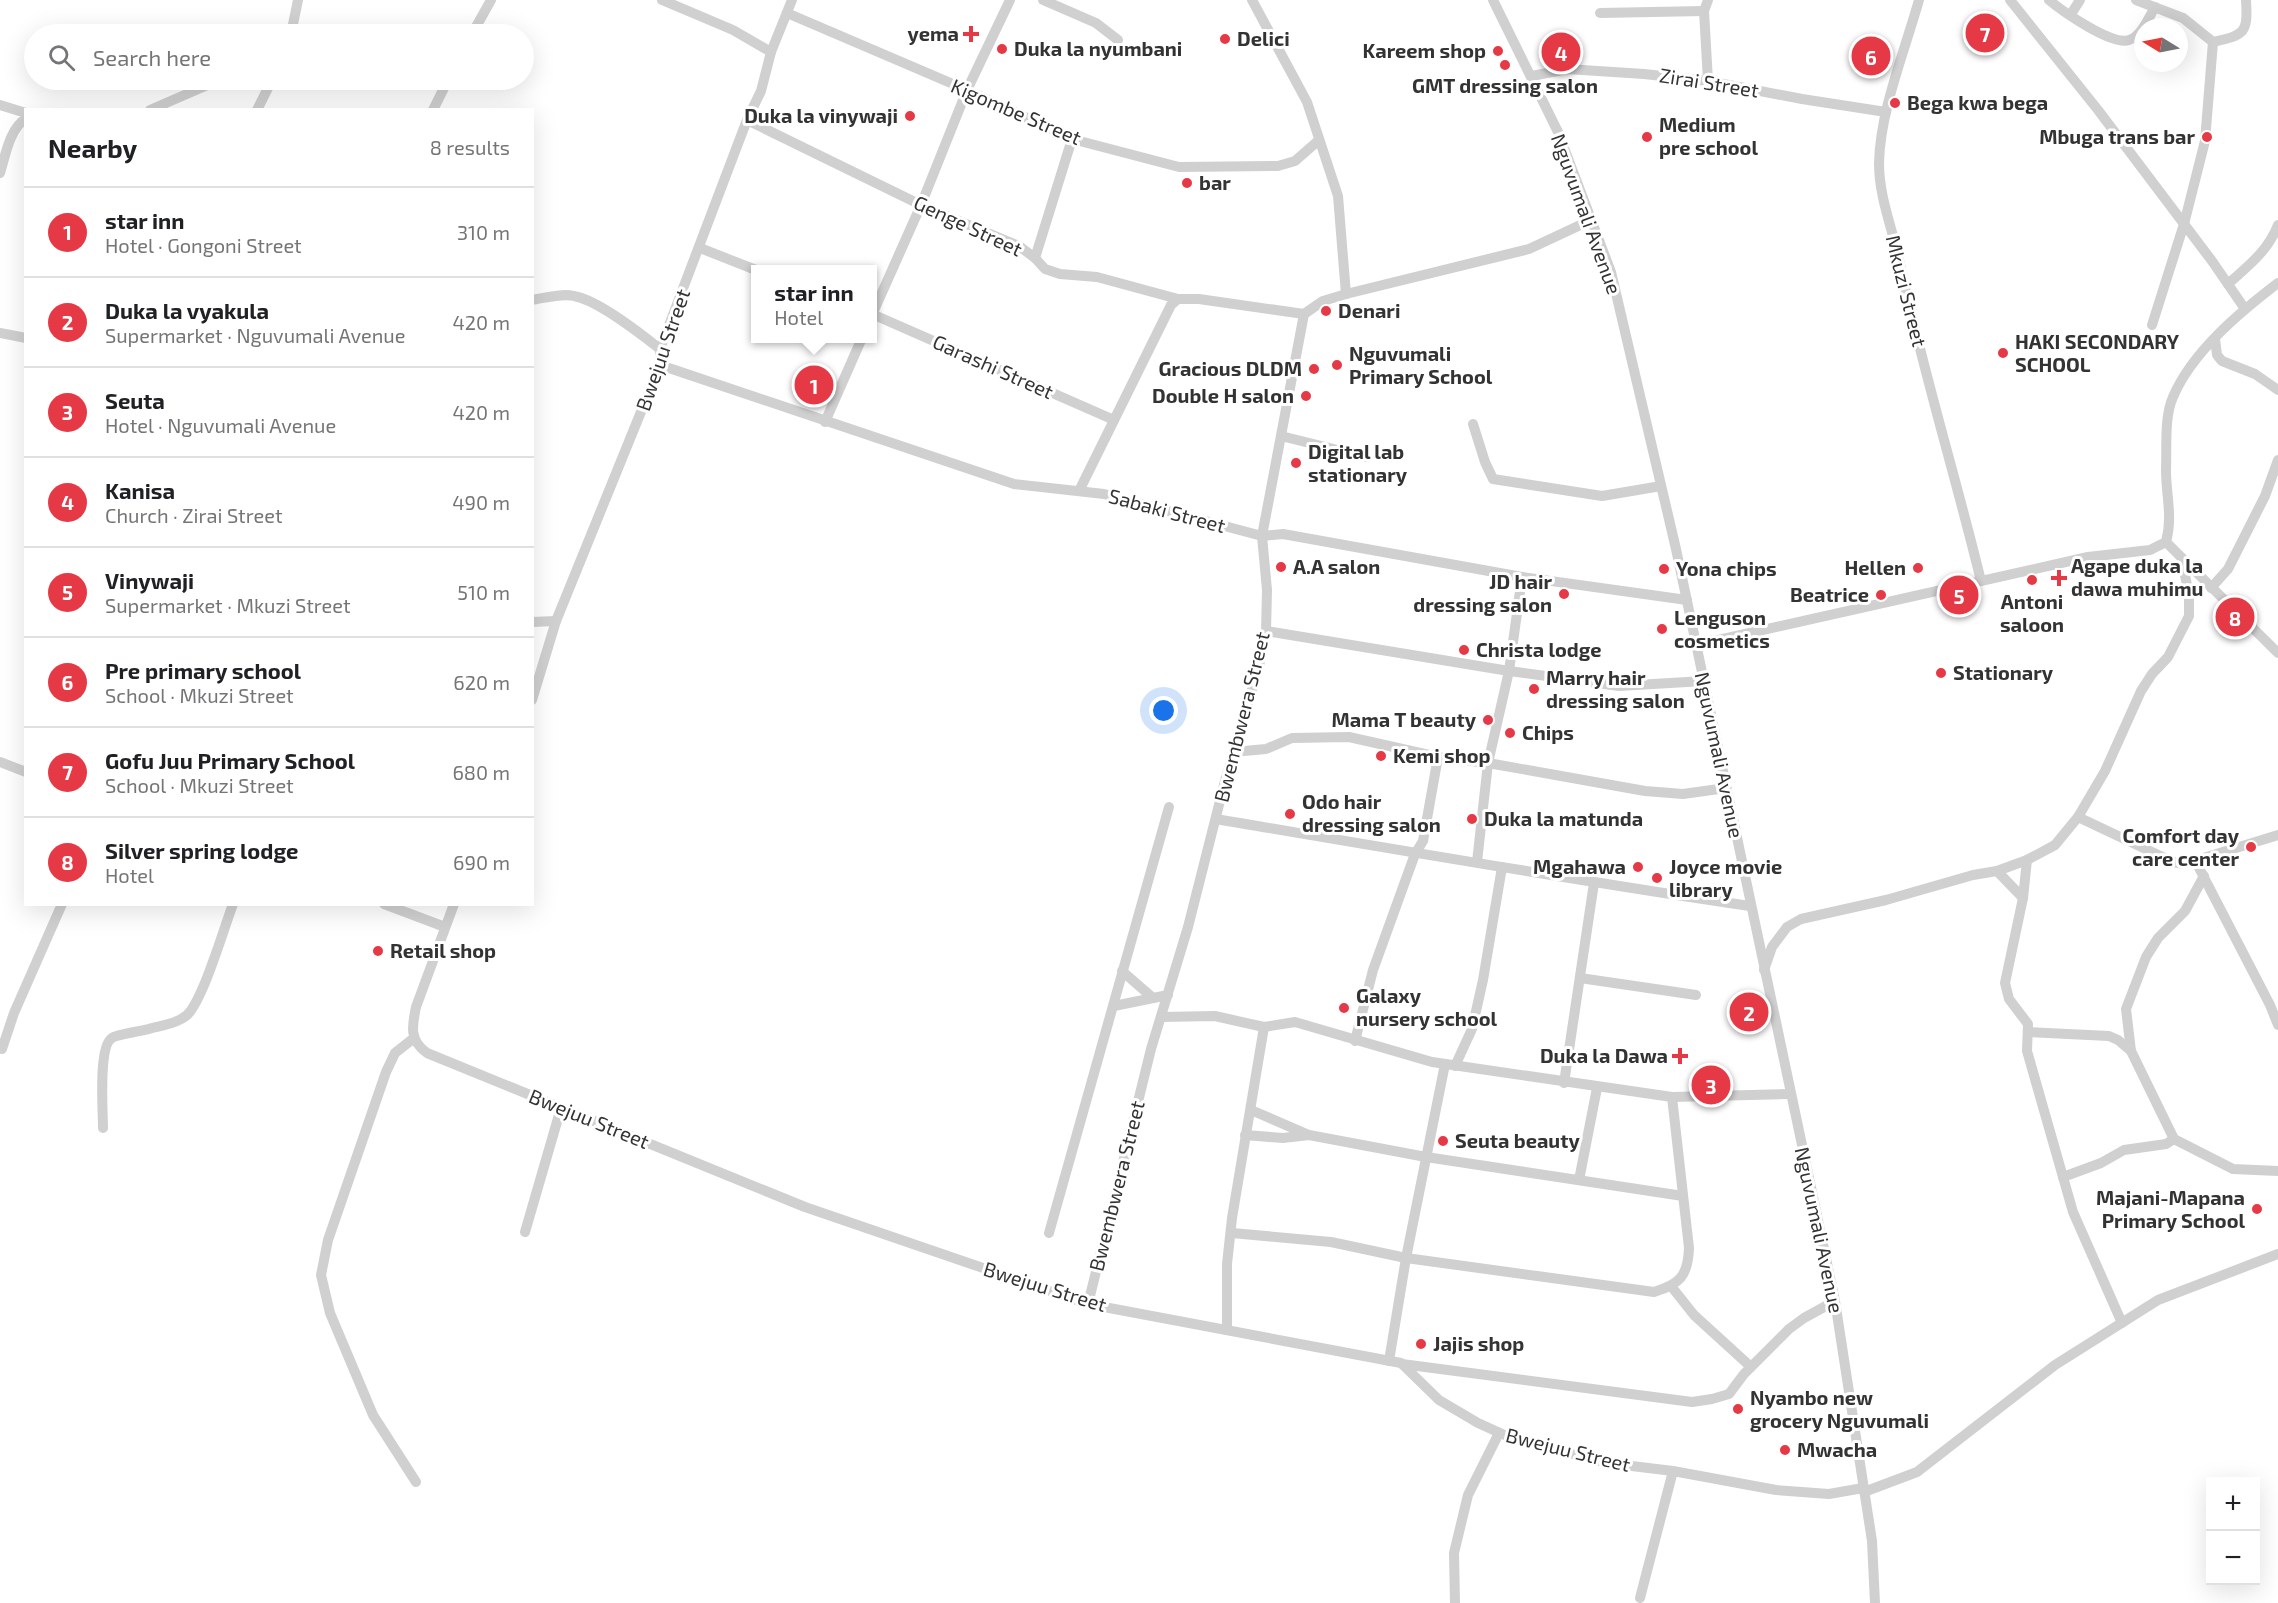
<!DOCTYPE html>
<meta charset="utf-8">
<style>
:root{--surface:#fff;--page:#f6f6f6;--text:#202124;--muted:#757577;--line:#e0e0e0;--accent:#e63946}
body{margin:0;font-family:"Exo 2",sans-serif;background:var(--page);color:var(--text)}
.controls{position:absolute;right:18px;bottom:18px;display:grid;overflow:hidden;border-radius:0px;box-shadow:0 6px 24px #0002}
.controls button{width:54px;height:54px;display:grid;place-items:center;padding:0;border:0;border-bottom:2px solid var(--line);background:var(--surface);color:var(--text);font:30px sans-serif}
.compass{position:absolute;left:2134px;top:18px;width:54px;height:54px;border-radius:50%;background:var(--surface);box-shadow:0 6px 24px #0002;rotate:280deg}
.you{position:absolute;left:1164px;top:711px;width:21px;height:21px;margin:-15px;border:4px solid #fff;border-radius:50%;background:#1a73e8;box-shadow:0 0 0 9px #1a73e833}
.badge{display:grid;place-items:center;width:39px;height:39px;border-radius:50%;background:var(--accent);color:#fff;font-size:20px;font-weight:700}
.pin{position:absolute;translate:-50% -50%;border:3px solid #fff;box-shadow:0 2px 6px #0006}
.popup{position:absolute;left:751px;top:265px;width:126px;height:78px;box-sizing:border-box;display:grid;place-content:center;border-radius:0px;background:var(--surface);filter:drop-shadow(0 2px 4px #0005);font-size:20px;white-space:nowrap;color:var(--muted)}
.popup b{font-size:22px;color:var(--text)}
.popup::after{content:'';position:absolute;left:50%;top:100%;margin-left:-12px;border:12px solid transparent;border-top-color:var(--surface)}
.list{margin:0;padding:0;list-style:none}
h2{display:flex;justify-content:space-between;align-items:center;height:78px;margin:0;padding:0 24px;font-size:26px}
h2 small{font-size:20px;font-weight:400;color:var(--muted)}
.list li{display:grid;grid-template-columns:39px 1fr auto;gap:18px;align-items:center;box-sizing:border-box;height:90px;padding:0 24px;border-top:2px solid var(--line)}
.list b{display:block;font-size:22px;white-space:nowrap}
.list p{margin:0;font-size:20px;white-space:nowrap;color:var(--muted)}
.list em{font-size:20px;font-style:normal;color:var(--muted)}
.icon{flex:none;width:33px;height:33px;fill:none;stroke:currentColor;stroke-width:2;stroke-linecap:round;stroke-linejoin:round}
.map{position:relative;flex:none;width:2278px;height:1603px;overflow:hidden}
.search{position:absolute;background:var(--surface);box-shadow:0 6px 24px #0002;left:24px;top:24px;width:510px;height:66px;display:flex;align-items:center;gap:15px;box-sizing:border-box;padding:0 21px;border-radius:33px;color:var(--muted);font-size:22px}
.panel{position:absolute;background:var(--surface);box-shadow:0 6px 24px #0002;left:24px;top:108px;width:510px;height:798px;border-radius:0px}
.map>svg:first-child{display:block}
</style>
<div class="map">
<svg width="2278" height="1603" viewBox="0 0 2278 1603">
<rect width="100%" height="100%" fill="#fff"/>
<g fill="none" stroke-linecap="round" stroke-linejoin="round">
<g stroke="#d0d0d0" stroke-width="10">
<polyline points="662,0 733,30 771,52"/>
<polyline points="1043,0 1096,23 1118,40"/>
<polyline points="1252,0 1307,102 1338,196 1346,294"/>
<polyline points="1493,0 1558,132 1611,272 1676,549 1835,1301 1872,1541 1875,1603"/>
<polyline points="1708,0 1704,11 1708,81"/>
<path d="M1919 0C1905 50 1880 111 1879 163 1879 197 1892 227 1899 260 1922 368 1955 474 1981 581"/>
<polyline points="2010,0 2098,110 2212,261 2245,309"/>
<path d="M2049 0C2062 11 2112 46 2129 40 2141 37 2149 17 2155 7"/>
<polyline points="2136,0 2183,18 2213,42 2205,141 2184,224 2152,325"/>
<polyline points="787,13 967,90 1072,139 1179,167 1278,166 1295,161 1319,140"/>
<polyline points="1600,13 1704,11"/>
<polyline points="2071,14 2080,0"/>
<polyline points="291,34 298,0"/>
<polyline points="472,34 491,0"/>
<path d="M2213 42C2245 35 2248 33 2246 0"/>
<polyline points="1532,76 1567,69 1644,74 1708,81 1802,99 1886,112"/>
<polyline points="0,105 26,113"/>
<polyline points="150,110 219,80"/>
<polyline points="257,110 272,80"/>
<polyline points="433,110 448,80"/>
<polyline points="747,120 921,205 1019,246 1035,258 1045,269 1060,274 1097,277 1178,299 1199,299 1304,314"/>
<path d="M0 173C5 157 10 127 26 119"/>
<polyline points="700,248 756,270"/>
<polyline points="1035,258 1072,139"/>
<path d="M2228 284C2248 266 2268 251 2278 225"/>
<path d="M532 300C545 298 562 293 574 296 598 300 641 334 660 349"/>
<polyline points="872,314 1114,420"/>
<polyline points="872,315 921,205 967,90 1010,0"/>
<polyline points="0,333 26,338"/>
<polyline points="2215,339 2217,355 2222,361 2255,374 2278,390"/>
<polyline points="660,365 1014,484 1104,494 1262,536 1283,534 1522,577 1687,600"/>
<polyline points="825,422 862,338"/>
<polyline points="1473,424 1485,462 1493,479 1602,496 1661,486"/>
<polyline points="1281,436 1366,457"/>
<polyline points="1079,491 1171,305 1178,299"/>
<polyline points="2182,558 2278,653"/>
<polyline points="2211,588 2228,569 2265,496 2278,460"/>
<polyline points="532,622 556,621"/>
<polyline points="1266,631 1509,671 1619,686 1704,681"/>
<path d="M1696 645 2088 557 2150 550 2166 542C2173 516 2166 496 2166 470 2167 447 2164 417 2173 397 2192 352 2240 312 2278 283"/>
<polyline points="532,700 556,621 660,365 660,349 747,120 761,91 771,52 792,0"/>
<polyline points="1233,752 1266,749 1292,738 1349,737 1438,757 1488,763 1645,791 1683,794 1726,788"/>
<polyline points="0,762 26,772"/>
<polyline points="2078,817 2173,862 2184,864 2278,835"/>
<path d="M1216 819C1394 849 1572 880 1750 906"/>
<polyline points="2027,860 2023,898 2005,983 2009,999 2028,1024 2027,1051 2073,1212 2122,1323"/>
<polyline points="1477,862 1488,763 1509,671 1522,577"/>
<polyline points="2196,862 2270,1005 2278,1025"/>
<polyline points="1997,871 2023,898"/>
<polyline points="384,904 445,927"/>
<path d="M454 904 416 1007C412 1026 409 1040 427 1053L805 1207 1088 1304 1401 1363 1439 1400 1478 1423 1511 1438 1607 1463 1673 1471 1776 1490 1829 1494 1863 1488"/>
<polyline points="1764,970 1772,947 1787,927 1801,919 1886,900 1973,875 1997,871 2027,860 2055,845 2078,817 2105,771 2141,691 2152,674 2168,657 2189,616 2189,594 2181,557 2166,542"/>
<polyline points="1122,971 1153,998"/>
<polyline points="1580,978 1696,995"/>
<polyline points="1114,1006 1168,995"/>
<polyline points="1161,1017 1215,1016 1264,1027 1295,1022 1432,1062 1672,1097 1790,1094"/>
<polyline points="2029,1032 2109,1036 2118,1040 2131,1051 2174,1139 2233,1169 2278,1171"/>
<polyline points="414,1038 395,1053 386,1072 328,1240 321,1275 330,1313 373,1415 416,1482"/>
<polyline points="1355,1041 1373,970 1415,854 1423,841 1438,757"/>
<polyline points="2,1049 14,1013 62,904"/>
<polyline points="2131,1051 2126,1009 2146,957 2158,938 2185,911 2204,876"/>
<polyline points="1455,1066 1472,1029 1483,980 1502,867"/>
<polyline points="1564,1083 1594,883"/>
<polyline points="1251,1110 1309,1135"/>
<path d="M103 1128C103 1111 98 1046 112 1038 117 1034 144 1031 152 1028 164 1025 178 1023 187 1015 203 1000 224 928 233 904"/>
<polyline points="1245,1135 1283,1138 1309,1135 1426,1157 1683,1196"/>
<polyline points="2063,1177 2101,1163 2124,1150 2166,1144 2174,1139"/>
<polyline points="1579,1180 1597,1088"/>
<polyline points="525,1232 561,1108"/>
<polyline points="1049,1233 1169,807"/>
<path d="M1232 1233 1331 1242 1406 1258 1654 1292C1680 1284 1688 1276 1689 1248L1672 1097"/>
<polyline points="1671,1286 1694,1315 1751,1367"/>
<polyline points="1088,1304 1151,1049 1188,927 1225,781 1259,666 1266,631 1267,590 1262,536 1304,314 1323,301 1346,294 1529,249 1591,220"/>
<polyline points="1227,1330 1227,1264 1232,1218 1264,1027"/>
<polyline points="1389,1361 1406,1258 1445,1064"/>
<polyline points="1402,1364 1692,1402 1712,1399 1729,1394 1744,1374 1789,1329 1804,1318 1835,1301"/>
<polyline points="1864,1492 1917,1472 2055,1365 2158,1300 2278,1254"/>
<polyline points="1640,1598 1673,1471"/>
<polyline points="1455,1603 1454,1553 1468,1495 1499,1433"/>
</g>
</g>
<g fill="#e63946" stroke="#fff" stroke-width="2">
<path d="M968 25h6v6h6v6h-6v6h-6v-6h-6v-6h6z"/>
<circle cx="1225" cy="39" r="6"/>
<circle cx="1002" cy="49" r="6"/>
<circle cx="1498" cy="51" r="6"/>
<circle cx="1505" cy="65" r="6"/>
<circle cx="1895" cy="103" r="6"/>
<circle cx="910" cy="116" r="6"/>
<circle cx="1647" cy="137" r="6"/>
<circle cx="2207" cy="137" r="6"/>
<circle cx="1187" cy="183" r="6"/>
<circle cx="1326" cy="311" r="6"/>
<circle cx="2003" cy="353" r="6"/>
<circle cx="1337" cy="365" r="6"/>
<circle cx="1314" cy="369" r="6"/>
<circle cx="1306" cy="396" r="6"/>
<circle cx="1296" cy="463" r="6"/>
<circle cx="1281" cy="567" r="6"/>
<circle cx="1918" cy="568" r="6"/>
<circle cx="1664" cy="569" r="6"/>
<path d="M2056 569h6v6h6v6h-6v6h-6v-6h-6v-6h6z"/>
<circle cx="2032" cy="580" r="6"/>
<circle cx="1564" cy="594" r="6"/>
<circle cx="1881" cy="595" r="6"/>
<circle cx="1662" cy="629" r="6"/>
<circle cx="1464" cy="650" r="6"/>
<circle cx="1941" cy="673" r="6"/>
<circle cx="1534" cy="689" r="6"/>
<circle cx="1488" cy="720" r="6"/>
<circle cx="1510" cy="733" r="6"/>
<circle cx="1381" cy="756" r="6"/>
<circle cx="1290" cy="814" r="6"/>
<circle cx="1472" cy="819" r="6"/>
<circle cx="2251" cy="847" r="6"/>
<circle cx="1638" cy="867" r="6"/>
<circle cx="1657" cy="878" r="6"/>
<circle cx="378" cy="951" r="6"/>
<circle cx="1344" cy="1008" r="6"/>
<path d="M1677 1047h6v6h6v6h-6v6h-6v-6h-6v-6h6z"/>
<circle cx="1443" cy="1141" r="6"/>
<circle cx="2257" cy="1209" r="6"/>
<circle cx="1421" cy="1344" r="6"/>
<circle cx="1738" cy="1409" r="6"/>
<circle cx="1785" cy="1450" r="6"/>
</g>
<g text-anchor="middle" stroke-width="6" stroke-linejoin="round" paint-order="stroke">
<g font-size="20" font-weight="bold" fill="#333" stroke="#fff" text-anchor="start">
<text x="959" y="41" text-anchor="end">yema</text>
<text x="1237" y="46">Delici</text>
<text x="1014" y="56">Duka la nyumbani</text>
<text x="1486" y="58" text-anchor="end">Kareem shop</text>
<text x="1505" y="93" text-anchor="middle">GMT dressing salon</text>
<text x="1907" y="110">Bega kwa bega</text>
<text x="898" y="123" text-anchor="end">Duka la vinywaji</text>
<text x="1659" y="132">Medium<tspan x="1659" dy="23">pre school</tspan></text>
<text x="2195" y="144" text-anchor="end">Mbuga trans bar</text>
<text x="1199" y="190">bar</text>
<text x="1338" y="318">Denari</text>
<text x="2015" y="349">HAKI SECONDARY<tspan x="2015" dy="23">SCHOOL</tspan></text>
<text x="1349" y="361">Nguvumali<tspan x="1349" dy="23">Primary School</tspan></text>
<text x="1302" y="376" text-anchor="end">Gracious DLDM</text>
<text x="1294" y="403" text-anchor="end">Double H salon</text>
<text x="1308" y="459">Digital lab<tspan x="1308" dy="23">stationary</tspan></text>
<text x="2071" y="573">Agape duka la<tspan x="2071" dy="23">dawa muhimu</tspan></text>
<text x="1293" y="574">A.A salon</text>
<text x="1906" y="575" text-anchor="end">Hellen</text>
<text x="1676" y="576">Yona chips</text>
<text x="1552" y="589" text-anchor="end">JD hair<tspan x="1552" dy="23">dressing salon</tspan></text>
<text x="1869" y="602" text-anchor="end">Beatrice</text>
<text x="2032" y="609" text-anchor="middle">Antoni<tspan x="2032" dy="23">saloon</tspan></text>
<text x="1674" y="625">Lenguson<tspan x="1674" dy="23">cosmetics</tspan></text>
<text x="1476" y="657">Christa lodge</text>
<text x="1953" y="680">Stationary</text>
<text x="1546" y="685">Marry hair<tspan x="1546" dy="23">dressing salon</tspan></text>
<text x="1476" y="727" text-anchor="end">Mama T beauty</text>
<text x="1522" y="740">Chips</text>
<text x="1393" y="763">Kemi shop</text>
<text x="1302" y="809">Odo hair<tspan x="1302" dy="23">dressing salon</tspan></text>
<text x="1484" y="826">Duka la matunda</text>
<text x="2239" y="843" text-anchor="end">Comfort day<tspan x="2239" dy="23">care center</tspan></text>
<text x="1626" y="874" text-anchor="end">Mgahawa</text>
<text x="1669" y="874">Joyce movie<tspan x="1669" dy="23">library</tspan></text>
<text x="390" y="958">Retail shop</text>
<text x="1356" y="1003">Galaxy<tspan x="1356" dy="23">nursery school</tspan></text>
<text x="1668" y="1063" text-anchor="end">Duka la Dawa</text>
<text x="1455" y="1148">Seuta beauty</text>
<text x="2245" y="1205" text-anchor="end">Majani-Mapana<tspan x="2245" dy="23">Primary School</tspan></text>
<text x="1433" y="1351">Jajis shop</text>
<text x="1750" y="1405">Nyambo new<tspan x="1750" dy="23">grocery Nguvumali</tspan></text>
<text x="1797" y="1457">Mwacha</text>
</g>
<g font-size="20" fill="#333" stroke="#fff">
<text transform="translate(1709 83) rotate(9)" y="7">Zirai Street</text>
<text transform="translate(1016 112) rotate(23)" y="7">Kigombe Street</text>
<text transform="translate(1586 214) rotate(70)" y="7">Nguvumali Avenue</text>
<text transform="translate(968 226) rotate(25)" y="7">Genge Street</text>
<text transform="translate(1906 291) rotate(76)" y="7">Mkuzi Street</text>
<text transform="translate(663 350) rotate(-71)" y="7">Bwejuu Street</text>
<text transform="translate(993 367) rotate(24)" y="7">Garashi Street</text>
<text transform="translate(1167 511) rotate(15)" y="7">Sabaki Street</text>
<text transform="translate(1242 717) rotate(-76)" y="7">Bwembwera Street</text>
<text transform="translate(1719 755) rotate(78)" y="7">Nguvumali Avenue</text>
<text transform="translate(589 1119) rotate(22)" y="7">Bwejuu Street</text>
<text transform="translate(1117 1186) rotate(-76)" y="7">Bwembwera Street</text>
<text transform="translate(1819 1230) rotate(78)" y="7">Nguvumali Avenue</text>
<text transform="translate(1045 1287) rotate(17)" y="7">Bwejuu Street</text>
<text transform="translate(1568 1450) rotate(14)" y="7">Bwejuu Street</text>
</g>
</g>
</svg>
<div class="controls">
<button>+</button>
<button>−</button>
</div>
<svg class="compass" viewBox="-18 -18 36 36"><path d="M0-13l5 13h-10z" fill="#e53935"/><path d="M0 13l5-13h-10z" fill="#757577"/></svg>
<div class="you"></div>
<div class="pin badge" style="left:814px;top:385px">1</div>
<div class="popup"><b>star inn</b>Hotel</div>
<div class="pin badge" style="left:1749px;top:1012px">2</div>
<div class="pin badge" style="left:1711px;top:1085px">3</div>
<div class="pin badge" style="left:1561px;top:52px">4</div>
<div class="pin badge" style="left:1959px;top:595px">5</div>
<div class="pin badge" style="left:1871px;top:56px">6</div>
<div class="pin badge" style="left:1985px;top:33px">7</div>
<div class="pin badge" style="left:2235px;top:617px">8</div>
<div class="search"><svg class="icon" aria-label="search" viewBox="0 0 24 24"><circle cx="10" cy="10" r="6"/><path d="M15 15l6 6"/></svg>Search here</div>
<section class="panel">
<h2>Nearby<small>8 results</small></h2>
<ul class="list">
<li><span class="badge">1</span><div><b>star inn</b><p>Hotel · Gongoni Street</p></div><em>310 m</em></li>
<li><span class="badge">2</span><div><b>Duka la vyakula</b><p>Supermarket · Nguvumali Avenue</p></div><em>420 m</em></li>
<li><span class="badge">3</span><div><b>Seuta</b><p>Hotel · Nguvumali Avenue</p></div><em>420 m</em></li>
<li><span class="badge">4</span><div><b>Kanisa</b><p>Church · Zirai Street</p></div><em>490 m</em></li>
<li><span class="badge">5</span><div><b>Vinywaji</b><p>Supermarket · Mkuzi Street</p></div><em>510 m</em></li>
<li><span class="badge">6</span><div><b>Pre primary school</b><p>School · Mkuzi Street</p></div><em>620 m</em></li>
<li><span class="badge">7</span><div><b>Gofu Juu Primary School</b><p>School · Mkuzi Street</p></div><em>680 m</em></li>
<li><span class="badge">8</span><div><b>Silver spring lodge</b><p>Hotel</p></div><em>690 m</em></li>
</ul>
</section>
</div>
